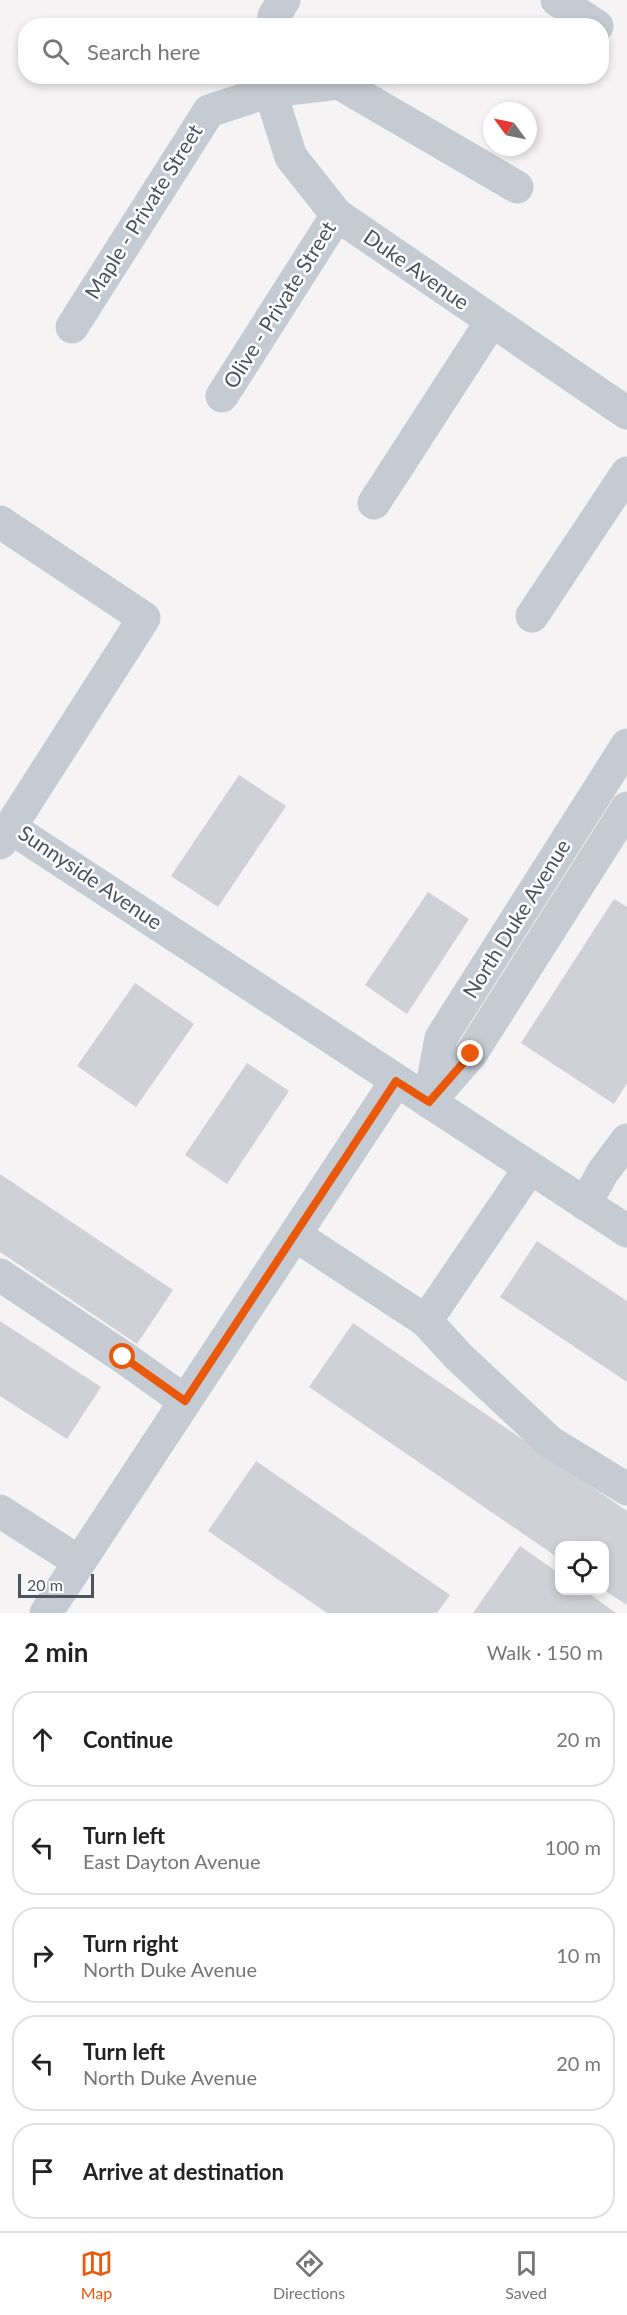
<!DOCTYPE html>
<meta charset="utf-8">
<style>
:root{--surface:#fff;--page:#f6f6f6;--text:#222;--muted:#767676;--line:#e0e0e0;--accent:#ea580c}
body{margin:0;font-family:Lato,sans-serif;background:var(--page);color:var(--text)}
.controls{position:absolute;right:18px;bottom:18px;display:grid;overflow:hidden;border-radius:12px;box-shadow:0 3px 9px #0003}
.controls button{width:54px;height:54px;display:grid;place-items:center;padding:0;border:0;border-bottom:2px solid var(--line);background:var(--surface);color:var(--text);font:30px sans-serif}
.compass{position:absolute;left:483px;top:102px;width:54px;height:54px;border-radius:50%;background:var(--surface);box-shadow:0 3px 9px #0003;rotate:303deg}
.scale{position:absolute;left:18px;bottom:15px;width:76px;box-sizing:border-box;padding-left:6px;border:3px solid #4b535f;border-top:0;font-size:16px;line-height:21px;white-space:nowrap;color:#4b535f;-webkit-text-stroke:4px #fff;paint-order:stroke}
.stop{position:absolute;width:18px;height:18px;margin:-14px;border:4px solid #ea580c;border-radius:50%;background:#fff}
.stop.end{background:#ea580c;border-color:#fff;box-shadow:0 2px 6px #0008}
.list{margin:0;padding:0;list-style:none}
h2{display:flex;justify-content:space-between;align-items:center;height:78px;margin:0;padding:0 24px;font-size:26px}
h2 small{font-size:20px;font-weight:400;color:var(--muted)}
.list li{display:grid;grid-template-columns:39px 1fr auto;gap:18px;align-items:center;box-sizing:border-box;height:96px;margin:0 12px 12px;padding:0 12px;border:2px solid var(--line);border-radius:24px}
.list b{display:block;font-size:22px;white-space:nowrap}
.list p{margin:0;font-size:20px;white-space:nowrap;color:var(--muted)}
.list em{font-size:20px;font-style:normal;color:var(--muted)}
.icon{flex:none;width:33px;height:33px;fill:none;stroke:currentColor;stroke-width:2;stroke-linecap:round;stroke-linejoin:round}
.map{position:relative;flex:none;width:627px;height:1613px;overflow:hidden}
.search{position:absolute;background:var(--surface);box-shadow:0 3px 9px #0003;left:18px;right:18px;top:18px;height:66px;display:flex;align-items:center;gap:15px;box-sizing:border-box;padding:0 21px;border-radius:24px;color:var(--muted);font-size:22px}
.sheet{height:618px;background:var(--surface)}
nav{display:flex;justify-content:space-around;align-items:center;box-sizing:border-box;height:84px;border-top:2px solid var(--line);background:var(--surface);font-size:16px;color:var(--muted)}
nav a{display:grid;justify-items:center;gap:3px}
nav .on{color:var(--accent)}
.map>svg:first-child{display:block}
</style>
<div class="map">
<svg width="627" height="1613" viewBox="0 0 627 1613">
<rect width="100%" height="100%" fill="#f5f3f3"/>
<g fill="#d0d1d6">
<polygon points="239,775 286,806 218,907 171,876"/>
<polygon points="428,892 469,919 407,1014 365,985"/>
<polygon points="614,899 627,907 627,1083 614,1104 521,1043"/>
<polygon points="135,983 194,1024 136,1107 77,1066"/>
<polygon points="247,1063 289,1091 227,1184 185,1155"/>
<polygon points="0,1174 173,1290 137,1344 0,1252"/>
<polygon points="537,1241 627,1301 627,1382 500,1297"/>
<polygon points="0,1321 101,1387 67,1439 0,1396"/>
<polygon points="353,1323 627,1511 627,1605 604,1590 604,1546 560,1546 560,1559 309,1387"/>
<polygon points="256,1461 450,1595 437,1613 327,1613 208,1531"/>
<polygon points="520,1546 560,1574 560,1590 584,1590 616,1613 473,1613"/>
</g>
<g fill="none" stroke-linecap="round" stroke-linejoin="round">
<g stroke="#c5cbd3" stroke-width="33">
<polyline points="557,0 597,26"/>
<polyline points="273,26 274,16 284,0"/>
<polyline points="271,76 270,91 291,157 337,215 627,413"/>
<polyline points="72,327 209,111 270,91 339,83 517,187"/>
<polyline points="222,396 337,215"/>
<polyline points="374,503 491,322"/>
<polyline points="0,522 144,618 0,843"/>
<polyline points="532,616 627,473"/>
<polyline points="11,828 627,1231"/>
<polyline points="430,1101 471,1054 627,808"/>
<polyline points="429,1102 441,1038 627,745"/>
<polyline points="585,1204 603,1172 627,1140"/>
<polyline points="295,1235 426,1321 530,1168"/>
<polyline points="0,1275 123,1357 185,1401"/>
<polyline points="426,1321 459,1357 550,1442 627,1489"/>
<polyline points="0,1511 79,1562"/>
<polyline points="46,1613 396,1081"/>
</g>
</g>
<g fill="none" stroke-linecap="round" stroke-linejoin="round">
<polyline stroke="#ea580c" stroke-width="8" points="123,1357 185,1401 396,1081 429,1102 471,1054"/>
</g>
<g text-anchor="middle" stroke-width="5" stroke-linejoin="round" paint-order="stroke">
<g font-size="21" fill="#4b535f" stroke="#fff">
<text transform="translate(144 212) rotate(-58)" y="7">Maple - Private Street</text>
<text transform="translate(416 270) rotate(35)" y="7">Duke Avenue</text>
<text transform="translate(280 305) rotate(-58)" y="7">Olive - Private Street</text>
<text transform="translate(90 878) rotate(34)" y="7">Sunnyside Avenue</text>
<text transform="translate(517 919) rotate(-58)" y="7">North Duke Avenue</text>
</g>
</g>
</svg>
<div class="controls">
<button><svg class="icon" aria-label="locate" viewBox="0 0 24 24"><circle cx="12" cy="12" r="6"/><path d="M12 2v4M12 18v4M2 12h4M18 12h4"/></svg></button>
</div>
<svg class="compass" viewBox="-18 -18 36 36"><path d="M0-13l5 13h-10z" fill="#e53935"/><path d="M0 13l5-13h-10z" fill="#767676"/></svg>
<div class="scale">20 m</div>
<div class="stop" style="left:123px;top:1357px"></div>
<div class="stop end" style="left:471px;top:1054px"></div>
<div class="search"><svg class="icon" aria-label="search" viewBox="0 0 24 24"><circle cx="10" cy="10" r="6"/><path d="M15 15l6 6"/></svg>Search here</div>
</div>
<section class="sheet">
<h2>2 min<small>Walk · 150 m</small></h2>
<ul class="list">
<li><svg class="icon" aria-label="ahead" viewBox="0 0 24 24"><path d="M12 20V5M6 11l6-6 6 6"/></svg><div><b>Continue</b></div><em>20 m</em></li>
<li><svg class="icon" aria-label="left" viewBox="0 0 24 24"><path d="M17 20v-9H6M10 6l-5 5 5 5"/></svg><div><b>Turn left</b><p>East Dayton Avenue</p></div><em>100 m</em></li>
<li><svg class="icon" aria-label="right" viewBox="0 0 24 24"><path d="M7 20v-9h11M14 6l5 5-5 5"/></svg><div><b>Turn right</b><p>North Duke Avenue</p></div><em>10 m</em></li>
<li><svg class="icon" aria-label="left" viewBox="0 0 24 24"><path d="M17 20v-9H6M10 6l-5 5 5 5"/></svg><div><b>Turn left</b><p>North Duke Avenue</p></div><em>20 m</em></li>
<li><svg class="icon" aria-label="arrive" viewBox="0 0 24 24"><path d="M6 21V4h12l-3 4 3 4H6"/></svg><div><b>Arrive at destination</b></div></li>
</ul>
</section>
<nav>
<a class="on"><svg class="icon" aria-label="map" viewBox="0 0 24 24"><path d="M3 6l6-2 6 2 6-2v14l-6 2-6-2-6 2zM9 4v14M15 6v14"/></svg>Map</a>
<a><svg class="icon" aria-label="directions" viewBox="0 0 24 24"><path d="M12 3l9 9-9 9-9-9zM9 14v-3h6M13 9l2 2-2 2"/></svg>Directions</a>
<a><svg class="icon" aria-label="saved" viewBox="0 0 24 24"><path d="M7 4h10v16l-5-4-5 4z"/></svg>Saved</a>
</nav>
